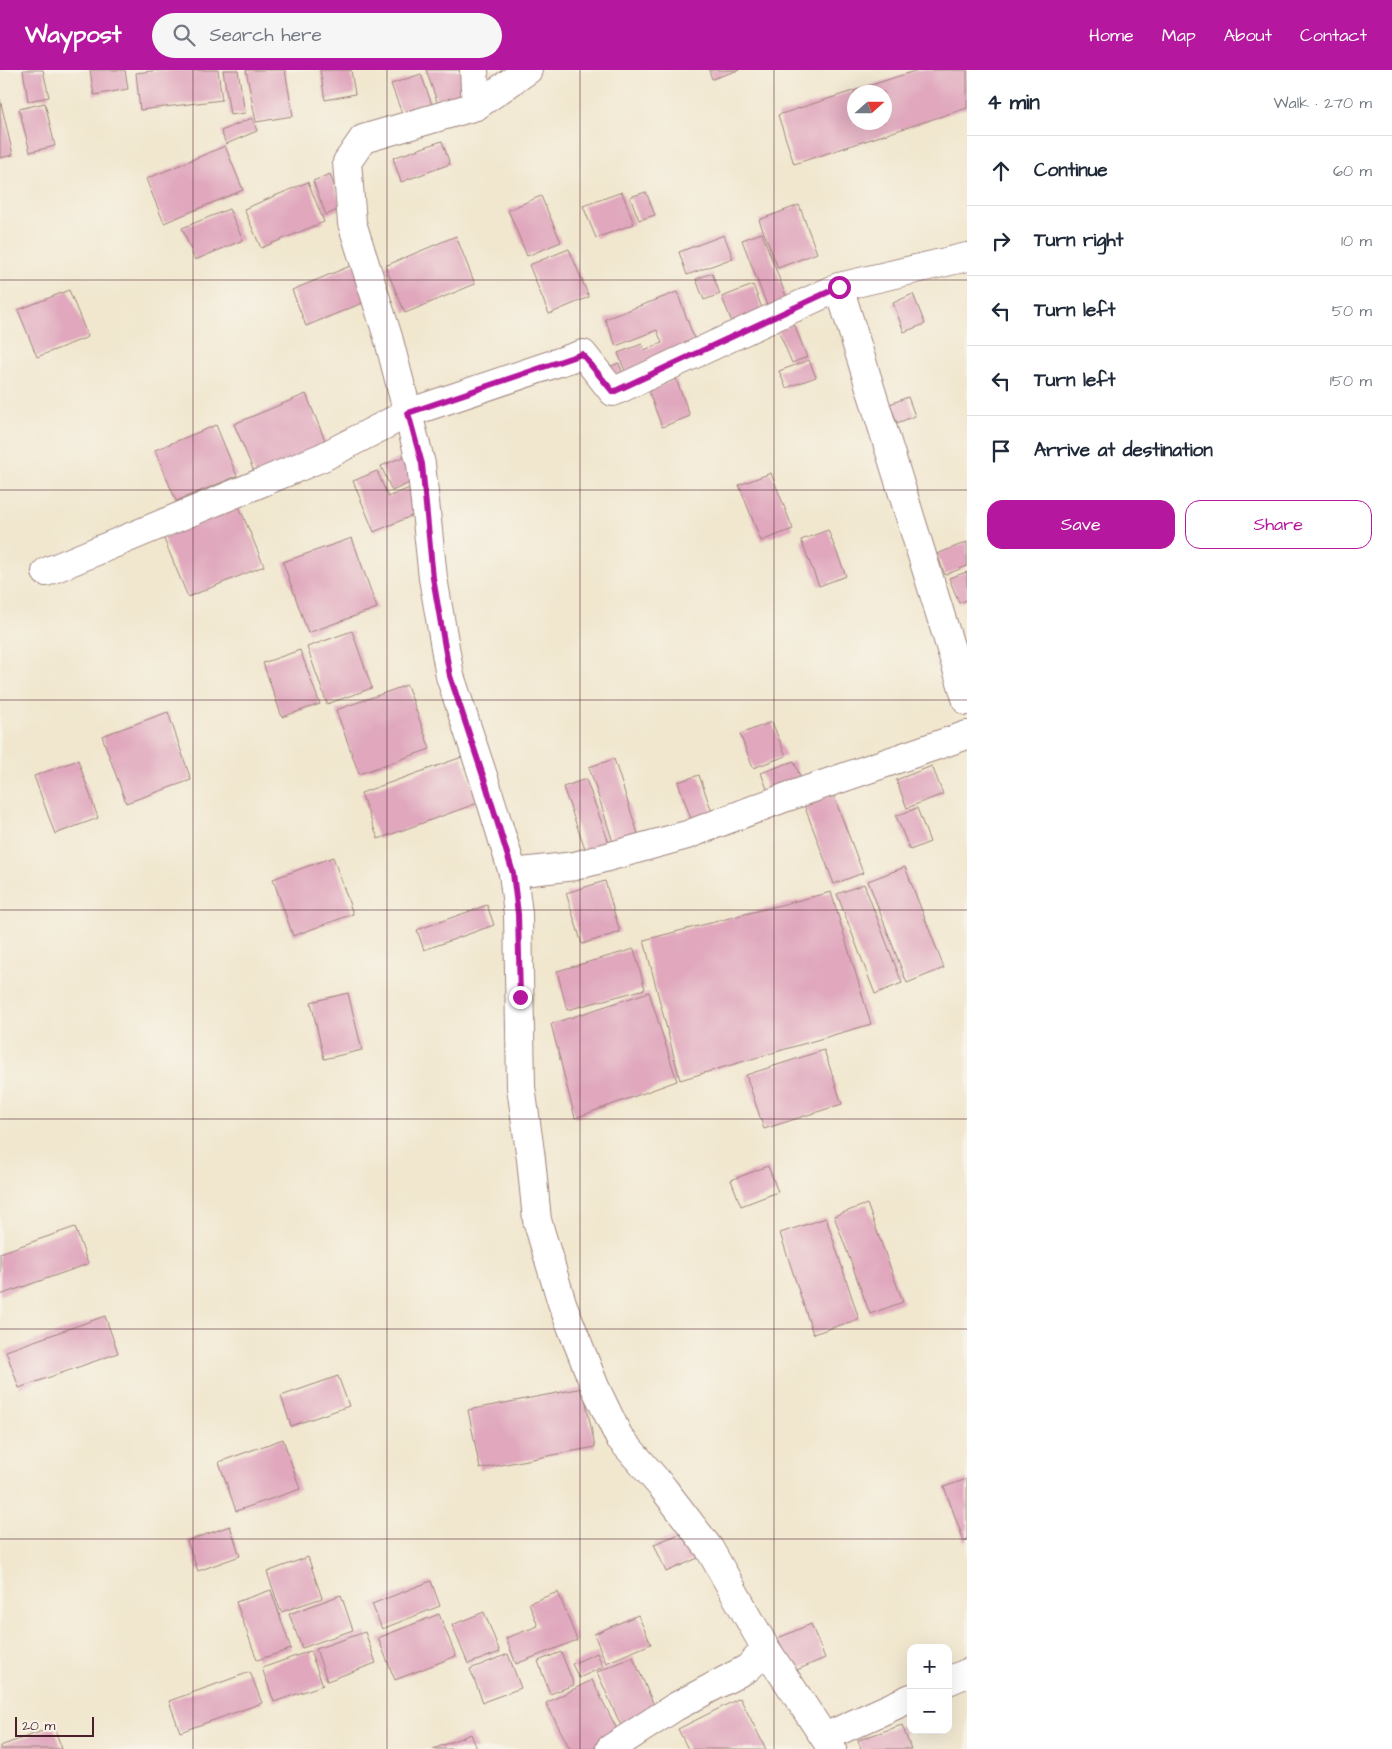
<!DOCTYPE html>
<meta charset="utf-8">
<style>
:root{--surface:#fff;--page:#f6f6f7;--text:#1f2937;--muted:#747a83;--line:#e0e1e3;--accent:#b5179e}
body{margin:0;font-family:"Architects Daughter",sans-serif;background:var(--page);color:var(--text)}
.controls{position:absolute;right:15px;bottom:15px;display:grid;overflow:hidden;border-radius:10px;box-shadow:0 5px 20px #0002}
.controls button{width:45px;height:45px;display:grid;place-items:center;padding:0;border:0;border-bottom:1px solid var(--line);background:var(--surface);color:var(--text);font:25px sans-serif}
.compass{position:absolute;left:847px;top:15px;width:45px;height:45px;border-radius:50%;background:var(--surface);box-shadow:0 5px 20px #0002;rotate:69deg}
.scale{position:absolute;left:15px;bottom:12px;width:79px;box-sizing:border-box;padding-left:5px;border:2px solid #4a1f2b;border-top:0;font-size:14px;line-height:18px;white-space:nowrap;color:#4a1f2b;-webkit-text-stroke:4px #f7f3e8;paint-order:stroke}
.stop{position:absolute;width:15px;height:15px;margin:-11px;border:4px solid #b5179e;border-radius:50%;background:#fff}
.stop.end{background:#b5179e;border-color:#fff;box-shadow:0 1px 5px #0008}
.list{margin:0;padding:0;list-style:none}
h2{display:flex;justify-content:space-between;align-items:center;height:65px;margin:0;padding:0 20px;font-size:21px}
h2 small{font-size:16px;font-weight:400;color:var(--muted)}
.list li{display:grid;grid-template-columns:32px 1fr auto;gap:15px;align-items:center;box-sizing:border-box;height:70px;padding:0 20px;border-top:1px solid var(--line)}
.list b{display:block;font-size:19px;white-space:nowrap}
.list em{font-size:16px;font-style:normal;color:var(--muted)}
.actions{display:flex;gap:10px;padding:15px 20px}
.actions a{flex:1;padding:11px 0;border:1px solid var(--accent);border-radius:15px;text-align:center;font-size:18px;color:var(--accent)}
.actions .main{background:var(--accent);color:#fff}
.icon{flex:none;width:28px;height:28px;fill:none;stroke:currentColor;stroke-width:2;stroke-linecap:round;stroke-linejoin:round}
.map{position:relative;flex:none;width:967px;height:1679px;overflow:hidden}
header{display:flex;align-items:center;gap:30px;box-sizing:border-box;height:70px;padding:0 25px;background:var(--accent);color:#fff}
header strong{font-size:24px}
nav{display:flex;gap:28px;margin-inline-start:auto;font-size:18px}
.search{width:350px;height:45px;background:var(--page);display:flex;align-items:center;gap:12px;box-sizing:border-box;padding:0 18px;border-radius:28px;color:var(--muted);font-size:19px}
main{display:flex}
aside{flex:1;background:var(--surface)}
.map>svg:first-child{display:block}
</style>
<header>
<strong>Waypost</strong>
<div class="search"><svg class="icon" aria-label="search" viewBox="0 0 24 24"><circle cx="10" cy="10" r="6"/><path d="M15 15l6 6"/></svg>Search here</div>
<nav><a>Home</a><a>Map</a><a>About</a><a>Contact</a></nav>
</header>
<main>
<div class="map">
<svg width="967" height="1679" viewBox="0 0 967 1679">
<rect width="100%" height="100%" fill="#f7f3e8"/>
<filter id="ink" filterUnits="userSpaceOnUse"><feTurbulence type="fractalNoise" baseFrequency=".02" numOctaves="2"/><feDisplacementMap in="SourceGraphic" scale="10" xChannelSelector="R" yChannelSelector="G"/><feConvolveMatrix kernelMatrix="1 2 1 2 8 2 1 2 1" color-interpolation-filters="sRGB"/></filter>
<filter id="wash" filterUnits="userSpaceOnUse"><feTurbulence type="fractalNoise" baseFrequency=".0096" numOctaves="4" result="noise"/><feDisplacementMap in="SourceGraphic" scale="20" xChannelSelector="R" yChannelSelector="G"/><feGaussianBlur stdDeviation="1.12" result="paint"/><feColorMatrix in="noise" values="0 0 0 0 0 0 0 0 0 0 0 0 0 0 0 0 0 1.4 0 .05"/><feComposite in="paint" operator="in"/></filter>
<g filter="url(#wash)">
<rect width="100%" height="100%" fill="#f1e7cf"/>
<g id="blocks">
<g fill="#e0a7bd" fill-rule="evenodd">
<polygon points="23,0 43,0 49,27 28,31"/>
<polygon points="90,0 125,0 128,19 94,25"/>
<polygon points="160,0 218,0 222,30 140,40 136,3"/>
<polygon points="223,0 238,0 245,43 230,45"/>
<polygon points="246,0 285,0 293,46 256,52"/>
<polygon points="320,0 351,0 355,24 325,30"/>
<polygon points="426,0 462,0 474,35 442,46"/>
<polygon points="709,0 739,0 712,9"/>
<path d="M918 0H967V38L794 94 778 45ZM854 22H884V52H854Z"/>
<polygon points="421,4 436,46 407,57 391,14"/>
<polygon points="0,29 13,85 0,88"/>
<polygon points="45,33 55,76 30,82 19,39"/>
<polygon points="252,48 257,61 226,74 221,61"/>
<polygon points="442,71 450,94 401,112 393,88"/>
<polygon points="225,76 243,120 164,153 146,109"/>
<polygon points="330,104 342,138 326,145 313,111"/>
<polygon points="308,112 324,152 261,178 244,139"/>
<polygon points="622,122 634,154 596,168 583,136"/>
<polygon points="646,122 655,145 639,150 630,127"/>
<polygon points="541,126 561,172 527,186 508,140"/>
<polygon points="799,135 817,183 778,198 759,150"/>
<polygon points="229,139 243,170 195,190 182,158"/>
<polygon points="762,163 792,242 772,249 742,170"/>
<polygon points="724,165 733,188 687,205 679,182"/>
<polygon points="456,166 475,214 405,243 385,196"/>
<polygon points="569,179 589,227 549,244 529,195"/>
<polygon points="355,194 370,230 306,256 292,220"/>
<polygon points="712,203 720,224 704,230 696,209"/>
<polygon points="753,215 766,248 735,260 722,227"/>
<polygon points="69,220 88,267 37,287 18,240"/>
<polygon points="677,222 701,287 630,314 618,283 642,274 644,280 662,273 657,260 616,276 605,249"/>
<polygon points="913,224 925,254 904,262 893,233"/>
<polygon points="794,254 807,287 792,293 778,260"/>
<polygon points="809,290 816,307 786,318 779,301"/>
<polygon points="619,293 628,318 606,298"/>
<polygon points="676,309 690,346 662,357 648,320"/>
<polygon points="306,324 327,375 255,404 234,354"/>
<polygon points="908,327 915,346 897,353 890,334"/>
<polygon points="216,355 237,406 176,431 155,380"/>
<polygon points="410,384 420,408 392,421 381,396"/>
<polygon points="377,401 388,427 412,417 423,441 374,462 353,411"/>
<polygon points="771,403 793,459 761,471 739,415"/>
<polygon points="239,436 264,496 188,527 163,467"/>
<polygon points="828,460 846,506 819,516 801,470"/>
<polygon points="352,468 377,538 308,563 283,492"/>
<polygon points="967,472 967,496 945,505 937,484"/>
<polygon points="967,502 967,530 959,533 949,508"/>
<polygon points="352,561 372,618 327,634 307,577"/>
<polygon points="300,580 320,634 282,647 263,593"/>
<polygon points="407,615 430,679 359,704 336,640"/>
<polygon points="168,642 191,710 126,733 102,666"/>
<polygon points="772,652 786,686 753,698 740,664"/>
<polygon points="462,687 478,733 378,769 361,723"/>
<polygon points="614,689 639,767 614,775 589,697"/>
<polygon points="78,690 98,748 55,764 34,706"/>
<polygon points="794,691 803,714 770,727 761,703"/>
<polygon points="932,696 943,724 907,738 896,710"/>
<polygon points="699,705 712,742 691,749 678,712"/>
<polygon points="586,709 610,776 587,784 563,717"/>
<polygon points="833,724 863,803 834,814 804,735"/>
<polygon points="917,738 930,772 910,780 896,746"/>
<polygon points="333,787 353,844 293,866 273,809"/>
<polygon points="905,797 944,898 907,913 868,811"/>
<polygon points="605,811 620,862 582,874 566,823"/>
<polygon points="864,814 902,913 875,924 837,824"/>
<polygon points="831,822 871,954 680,1010 644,870"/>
<polygon points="487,835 494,855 424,880 417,860"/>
<polygon points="634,879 645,919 567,940 557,901"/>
<polygon points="649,922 677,1011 575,1048 551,954"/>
<polygon points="348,923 362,980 324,989 311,932"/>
<polygon points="824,980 842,1034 764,1059 746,1005"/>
<polygon points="768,1096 778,1122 741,1136 731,1110"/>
<polygon points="867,1134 903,1232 870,1244 834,1146"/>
<polygon points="826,1148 859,1249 813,1264 780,1163"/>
<polygon points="75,1157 88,1194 0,1225 0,1183"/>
<polygon points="105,1246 118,1283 19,1318 6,1281"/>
<polygon points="338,1306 349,1336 291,1356 281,1326"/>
<polygon points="583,1318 595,1377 480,1399 468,1340"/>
<polygon points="283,1369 300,1419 236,1441 219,1392"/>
<polygon points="967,1409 967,1470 964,1471 944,1417"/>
<polygon points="230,1456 240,1486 198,1501 187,1471"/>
<polygon points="687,1461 698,1488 666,1502 654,1474"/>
<polygon points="308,1487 322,1528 281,1542 267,1502"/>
<polygon points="431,1511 440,1536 382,1559 372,1534"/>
<polygon points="271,1520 291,1579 257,1590 236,1532"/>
<polygon points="558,1522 577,1570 516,1594 506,1568 538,1556 529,1533"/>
<polygon points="341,1525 353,1560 302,1578 289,1544"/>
<polygon points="484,1542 500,1582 468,1594 452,1555"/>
<polygon points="439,1544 456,1586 395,1610 378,1568"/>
<polygon points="638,1545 651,1574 606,1593 594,1564"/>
<polygon points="811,1554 825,1588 792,1602 778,1568"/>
<polygon points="365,1562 376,1593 327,1611 316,1579"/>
<polygon points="310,1581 323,1615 274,1632 262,1598"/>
<polygon points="561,1582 574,1615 550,1624 538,1591"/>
<polygon points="597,1583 603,1597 579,1608 572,1594"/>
<polygon points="508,1584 521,1618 483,1632 470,1599"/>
<polygon points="633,1587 657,1642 622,1658 597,1602"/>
<polygon points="250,1602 262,1633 180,1662 169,1631"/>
<polygon points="592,1610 620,1665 592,1679 570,1679 546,1633"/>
<polygon points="740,1628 766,1679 688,1679 678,1659"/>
<polygon points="902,1655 911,1679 861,1679 858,1670"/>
<polygon points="54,1657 62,1679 0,1679 0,1676"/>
<polygon points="471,1664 477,1679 433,1679"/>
</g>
</g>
</g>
<g filter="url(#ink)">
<use href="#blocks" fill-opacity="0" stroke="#9e837d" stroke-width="1"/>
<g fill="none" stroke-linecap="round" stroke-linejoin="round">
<defs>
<g id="minor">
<polyline points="474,0 476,36"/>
<polyline points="528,0 476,36 363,69 347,92 352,153 388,267 421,394 433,508 450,606 486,715 513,803 518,844 521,1017 531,1089 537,1150 562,1233 595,1317 619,1367 663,1418 709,1478 766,1579 832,1679"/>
<polyline points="839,217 967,631"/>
<polyline points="46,502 323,387 408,343 583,284 613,322 839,217 967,187"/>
<polyline points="513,803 575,796 687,765 784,728 967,665"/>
<polyline points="948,1611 967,1603"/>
<polyline points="825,1667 911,1628"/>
<polyline points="610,1679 675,1637 748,1598 766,1579"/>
</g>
</defs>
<use href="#minor" stroke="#9e837d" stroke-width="30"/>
<use href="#minor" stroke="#fff" stroke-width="28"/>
</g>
</g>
<g fill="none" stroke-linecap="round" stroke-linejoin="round" filter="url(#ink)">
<polyline stroke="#b5179e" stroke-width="6" points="520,927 518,844 513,803 486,715 450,606 433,508 422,394 408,343 582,284 613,322 839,217"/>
</g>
<path fill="none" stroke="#4a1f2b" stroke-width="1" stroke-opacity="0.55" d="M193 0V1679M387 0V1679M580 0V1679M774 0V1679M0 210H967M0 420H967M0 630H967M0 840H967M0 1049H967M0 1259H967M0 1469H967"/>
</svg>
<div class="controls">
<button>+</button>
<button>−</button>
</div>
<svg class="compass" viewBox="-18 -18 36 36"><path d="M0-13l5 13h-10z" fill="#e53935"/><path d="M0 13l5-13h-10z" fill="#747a83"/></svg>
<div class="scale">20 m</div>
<div class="stop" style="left:839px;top:217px"></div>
<div class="stop end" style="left:520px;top:927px"></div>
</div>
<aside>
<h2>4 min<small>Walk · 270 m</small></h2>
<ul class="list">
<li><svg class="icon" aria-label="ahead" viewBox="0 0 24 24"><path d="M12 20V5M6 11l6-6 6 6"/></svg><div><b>Continue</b></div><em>60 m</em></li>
<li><svg class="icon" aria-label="right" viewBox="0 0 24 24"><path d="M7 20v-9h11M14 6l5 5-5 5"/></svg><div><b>Turn right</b></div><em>10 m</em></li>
<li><svg class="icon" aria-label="left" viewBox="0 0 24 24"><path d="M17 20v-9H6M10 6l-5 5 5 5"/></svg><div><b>Turn left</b></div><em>50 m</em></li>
<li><svg class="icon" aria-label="left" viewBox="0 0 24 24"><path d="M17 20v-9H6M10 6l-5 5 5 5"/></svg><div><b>Turn left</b></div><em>150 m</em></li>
<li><svg class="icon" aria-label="arrive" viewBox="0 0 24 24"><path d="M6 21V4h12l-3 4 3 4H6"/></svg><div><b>Arrive at destination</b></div></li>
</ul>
<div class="actions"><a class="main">Save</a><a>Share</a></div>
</aside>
</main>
